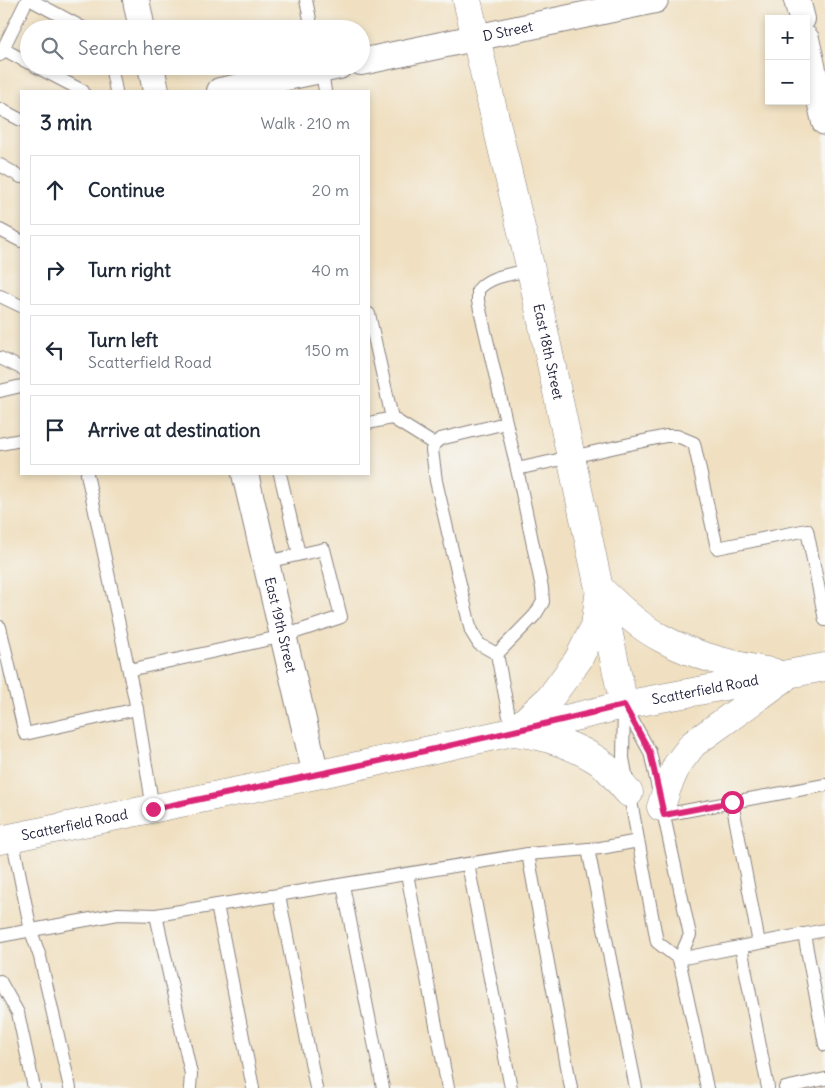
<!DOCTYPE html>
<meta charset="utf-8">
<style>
:root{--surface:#fff;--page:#f6f6f7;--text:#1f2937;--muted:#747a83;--line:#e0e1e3}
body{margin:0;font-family:Delius,sans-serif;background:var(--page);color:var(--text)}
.controls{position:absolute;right:15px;top:15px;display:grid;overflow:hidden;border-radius:0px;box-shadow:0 2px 8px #0003}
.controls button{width:45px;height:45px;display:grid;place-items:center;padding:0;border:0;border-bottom:1px solid var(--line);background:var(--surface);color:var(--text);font:25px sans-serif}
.stop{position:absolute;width:15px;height:15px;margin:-11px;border:4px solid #db2777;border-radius:50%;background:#fff}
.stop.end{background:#db2777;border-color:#fff;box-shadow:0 1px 5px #0008}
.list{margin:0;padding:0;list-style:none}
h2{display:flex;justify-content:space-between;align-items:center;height:65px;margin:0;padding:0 20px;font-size:21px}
h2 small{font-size:16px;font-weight:400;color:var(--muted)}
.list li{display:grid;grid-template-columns:32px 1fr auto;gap:15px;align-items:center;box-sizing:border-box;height:70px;margin:0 10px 10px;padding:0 10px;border:1px solid var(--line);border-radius:0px}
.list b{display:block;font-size:19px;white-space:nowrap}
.list p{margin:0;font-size:16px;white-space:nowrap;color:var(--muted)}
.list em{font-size:16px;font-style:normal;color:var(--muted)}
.icon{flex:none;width:28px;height:28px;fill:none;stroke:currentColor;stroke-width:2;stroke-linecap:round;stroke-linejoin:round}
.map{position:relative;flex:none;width:825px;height:1088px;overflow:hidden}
.search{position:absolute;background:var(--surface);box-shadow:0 2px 8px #0003;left:20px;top:20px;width:350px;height:55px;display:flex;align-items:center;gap:12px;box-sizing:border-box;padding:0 18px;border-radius:28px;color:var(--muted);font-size:19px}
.panel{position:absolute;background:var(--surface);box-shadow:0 2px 8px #0003;left:20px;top:90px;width:350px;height:385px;border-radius:0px}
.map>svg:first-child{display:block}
</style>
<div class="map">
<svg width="825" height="1088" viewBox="0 0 825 1088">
<rect width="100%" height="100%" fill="#f6f6f2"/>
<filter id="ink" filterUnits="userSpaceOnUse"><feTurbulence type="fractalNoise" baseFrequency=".02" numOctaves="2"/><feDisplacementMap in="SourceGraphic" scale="10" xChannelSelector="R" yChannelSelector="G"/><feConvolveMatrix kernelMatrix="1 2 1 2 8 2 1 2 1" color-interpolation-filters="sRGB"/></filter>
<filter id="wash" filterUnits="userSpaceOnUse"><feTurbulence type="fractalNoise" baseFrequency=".0096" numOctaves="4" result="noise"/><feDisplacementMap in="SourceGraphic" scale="20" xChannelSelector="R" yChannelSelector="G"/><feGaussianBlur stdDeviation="1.12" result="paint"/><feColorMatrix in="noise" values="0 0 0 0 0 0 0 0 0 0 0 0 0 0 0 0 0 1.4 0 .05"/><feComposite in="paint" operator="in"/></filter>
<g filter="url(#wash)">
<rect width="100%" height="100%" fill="#f0e0c1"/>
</g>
<g filter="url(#ink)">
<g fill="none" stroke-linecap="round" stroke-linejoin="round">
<defs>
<g id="service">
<polyline points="31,0 85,29"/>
<polyline points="306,0 312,29"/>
<polyline points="3,49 29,63"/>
<polyline points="0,55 27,0"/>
<polyline points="35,66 83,91"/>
<polyline points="111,66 116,91"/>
<polyline points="321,66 325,91"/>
<polyline points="0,109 21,120"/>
<polyline points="0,165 21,177"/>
<polyline points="0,230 21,241"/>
<path d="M531 270C513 274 490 275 478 290V301L517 469 666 436H677L694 443 717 548 807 530 825 620"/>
<polyline points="0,296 21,306"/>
<polyline points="369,314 392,418 369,423"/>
<polyline points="0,358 21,368"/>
<polyline points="0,391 21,386"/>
<polyline points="392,418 434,444"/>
<polyline points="0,444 21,440"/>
<polyline points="87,474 137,709"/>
<polyline points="280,474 299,554"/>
<polyline points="0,627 25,734 137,709 153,809"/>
<polyline points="497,654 479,644 471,631 436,481 432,450 434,444 440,439 506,423"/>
<polyline points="497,654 535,615 543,602 542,588 517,469"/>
<polyline points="497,654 512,732"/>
<polyline points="129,670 284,636 341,617 324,549 266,562"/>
<polyline points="624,705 623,758 657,942 679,959 825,930"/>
<polyline points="625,707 650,752 690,935 679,959 707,1088"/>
<polyline points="732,802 759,943"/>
<polyline points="663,815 825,785"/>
<polyline points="12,837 31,931 40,957 70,1088"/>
<polyline points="588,849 636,1088"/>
<polyline points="528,854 571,1088"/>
<polyline points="468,864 511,1088"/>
<polyline points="407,874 448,1088"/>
<polyline points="343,885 383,1088"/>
<polyline points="279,895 316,1088"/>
<polyline points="217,905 253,1088"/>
<polyline points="156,915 191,1074 190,1088"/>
<polyline points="804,934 825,1045"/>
<polyline points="0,936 118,914 156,915 528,854 601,848 638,841"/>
<polyline points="741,947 768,1088"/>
<polyline points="0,981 18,1013 34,1088"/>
<polyline points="785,1088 825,1079"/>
</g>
<g id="minor">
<polyline points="136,0 142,29"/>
<polyline points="797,0 802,19"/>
<polyline points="806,39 825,122"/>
<path id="s1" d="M361 62 655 0"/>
<polyline points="151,66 156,91"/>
<polyline points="220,91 339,66"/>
<path id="s2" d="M245 474 316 775"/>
</g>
<g id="tertiary">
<path id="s3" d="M467 0 531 270 624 705"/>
</g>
<g id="primary">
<path d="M600 589C619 607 639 627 663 639 694 656 738 667 773 672"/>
<polyline points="516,729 550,698 578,660 595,626 600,589"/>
<path d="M521 733C547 736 578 747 600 762 611 770 620 784 629 793"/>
<polyline points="661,807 667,788 677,765 693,744 783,679"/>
<path id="s4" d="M0 840 316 775 512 732 624 705 825 667"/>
</g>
</defs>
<use href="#service" stroke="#89817e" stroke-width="14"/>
<use href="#minor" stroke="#89817e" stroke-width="28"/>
<use href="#tertiary" stroke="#89817e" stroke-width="29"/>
<use href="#primary" stroke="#89817e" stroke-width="29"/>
<use href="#service" stroke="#fff" stroke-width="12"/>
<use href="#minor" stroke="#fff" stroke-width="26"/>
<use href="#tertiary" stroke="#fff" stroke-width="28"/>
<use href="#primary" stroke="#fff" stroke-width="28"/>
</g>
</g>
<g fill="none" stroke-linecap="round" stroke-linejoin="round" filter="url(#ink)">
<path stroke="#db2777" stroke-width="6" d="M153 809C311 776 468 743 624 705L650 752 664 815 732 802"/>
</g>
<g text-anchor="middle" stroke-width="4" stroke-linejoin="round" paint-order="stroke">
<g font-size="14" fill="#22223b" stroke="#f6f6f2">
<text dy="5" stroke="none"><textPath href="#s1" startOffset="150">D Street</textPath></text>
<text dy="5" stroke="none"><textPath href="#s3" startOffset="361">East 18th Street</textPath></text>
<text dy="5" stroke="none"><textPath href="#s2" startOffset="155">East 19th Street</textPath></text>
<text dy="5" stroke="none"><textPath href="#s4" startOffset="721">Scatterfield Road</textPath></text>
<text dy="5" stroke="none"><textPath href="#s4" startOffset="76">Scatterfield Road</textPath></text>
</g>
</g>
</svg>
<div class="controls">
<button>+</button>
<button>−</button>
</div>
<div class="stop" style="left:732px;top:802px"></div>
<div class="stop end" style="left:153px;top:809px"></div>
<div class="search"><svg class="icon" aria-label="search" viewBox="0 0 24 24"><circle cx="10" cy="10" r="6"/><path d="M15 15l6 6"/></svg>Search here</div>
<section class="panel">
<h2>3 min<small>Walk · 210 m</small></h2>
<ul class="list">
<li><svg class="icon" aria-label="ahead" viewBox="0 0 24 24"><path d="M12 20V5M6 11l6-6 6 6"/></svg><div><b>Continue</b></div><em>20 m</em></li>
<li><svg class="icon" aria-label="right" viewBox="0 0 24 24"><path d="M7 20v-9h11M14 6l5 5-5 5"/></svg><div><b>Turn right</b></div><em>40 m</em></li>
<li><svg class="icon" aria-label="left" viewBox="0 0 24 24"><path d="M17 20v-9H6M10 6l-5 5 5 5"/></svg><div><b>Turn left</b><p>Scatterfield Road</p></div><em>150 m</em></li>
<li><svg class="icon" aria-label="arrive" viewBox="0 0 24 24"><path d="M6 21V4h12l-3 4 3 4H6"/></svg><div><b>Arrive at destination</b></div></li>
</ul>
</section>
</div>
